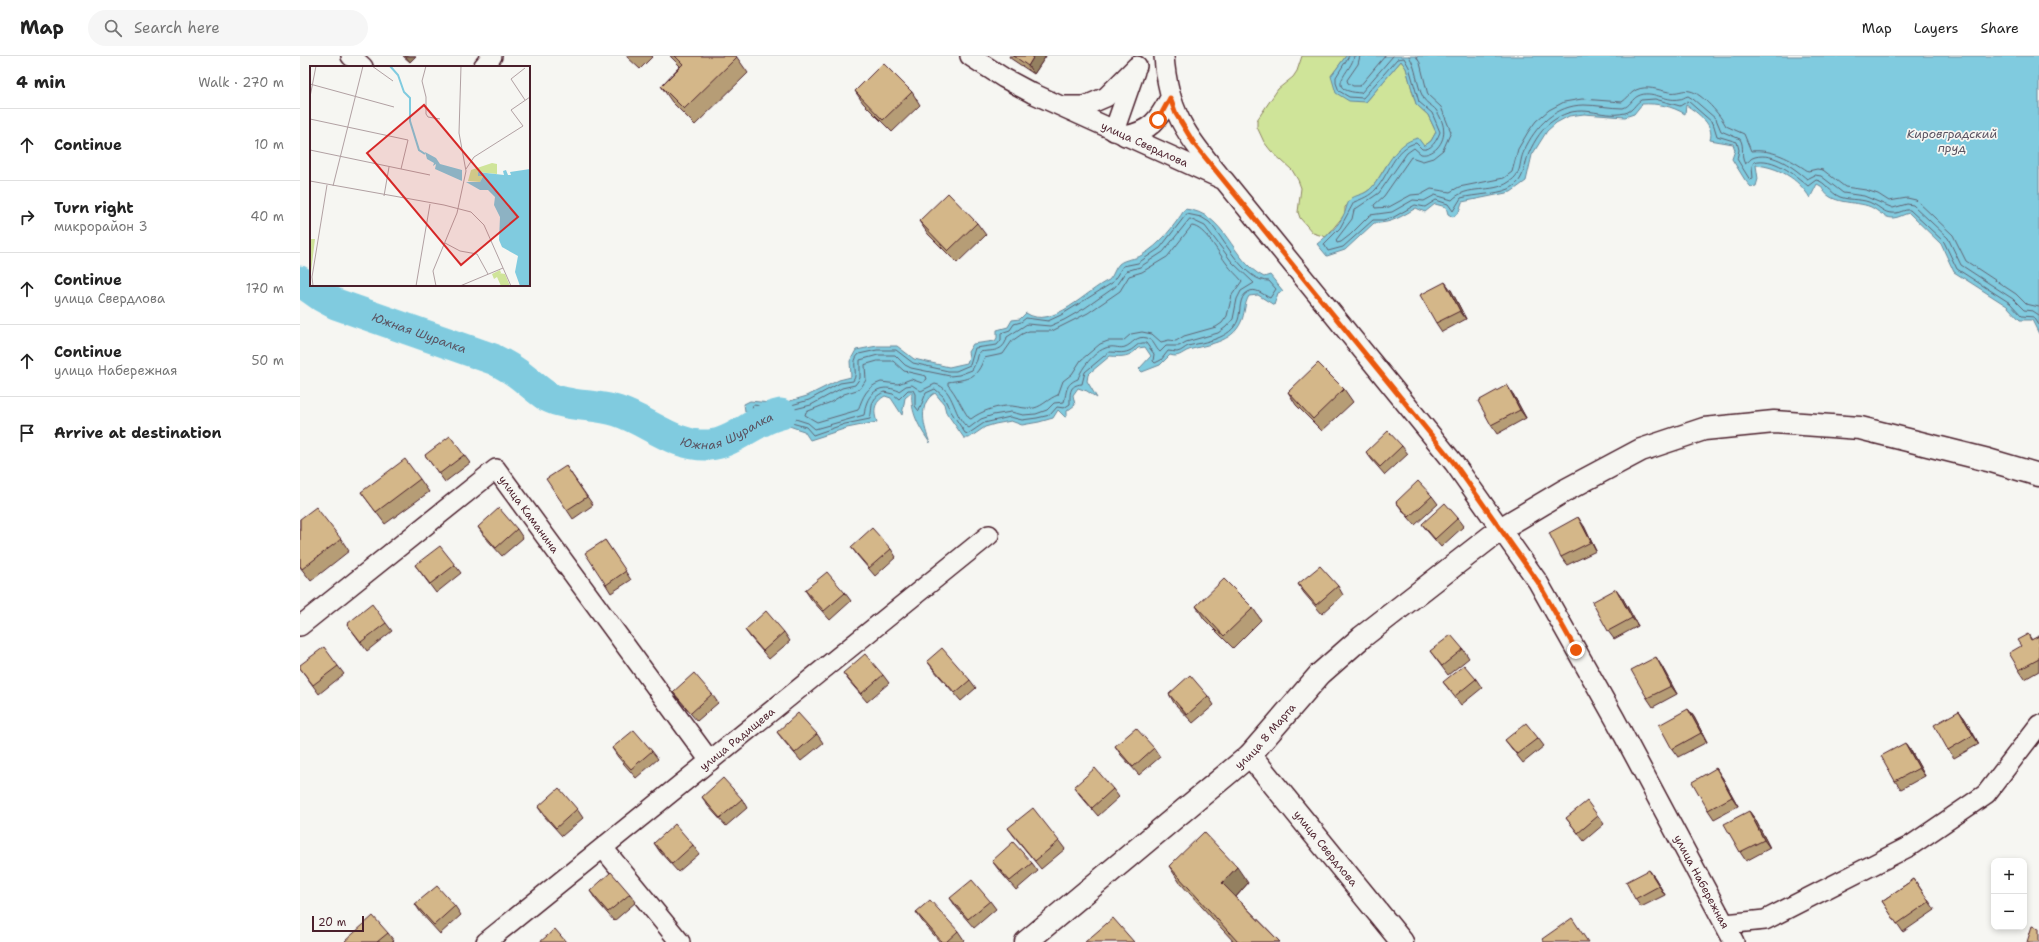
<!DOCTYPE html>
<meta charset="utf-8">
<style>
:root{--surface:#fff;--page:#f6f6f6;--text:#222;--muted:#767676;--line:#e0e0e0}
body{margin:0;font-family:"Shantell Sans",sans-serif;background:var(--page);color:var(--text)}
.controls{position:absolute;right:12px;bottom:12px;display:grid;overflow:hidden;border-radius:8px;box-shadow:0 2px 6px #0003}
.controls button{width:36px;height:36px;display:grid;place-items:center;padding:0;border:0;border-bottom:1px solid var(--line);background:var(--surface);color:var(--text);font:20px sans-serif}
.scale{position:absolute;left:12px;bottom:10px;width:52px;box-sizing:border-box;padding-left:4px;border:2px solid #4a1f2b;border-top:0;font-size:11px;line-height:14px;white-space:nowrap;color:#4a1f2b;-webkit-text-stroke:3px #f6f6f2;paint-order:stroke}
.stop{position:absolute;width:12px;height:12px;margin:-9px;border:3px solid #ea580c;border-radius:50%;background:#fff}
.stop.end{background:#ea580c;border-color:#fff;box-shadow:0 1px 4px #0008}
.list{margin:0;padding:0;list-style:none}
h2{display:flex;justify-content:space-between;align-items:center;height:52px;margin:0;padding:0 16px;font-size:17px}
h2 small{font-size:13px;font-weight:400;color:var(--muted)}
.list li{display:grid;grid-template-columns:26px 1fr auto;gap:12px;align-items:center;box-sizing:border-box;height:72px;padding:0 16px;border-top:1px solid var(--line)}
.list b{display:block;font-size:15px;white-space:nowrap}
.list p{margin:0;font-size:13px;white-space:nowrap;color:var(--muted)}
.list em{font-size:13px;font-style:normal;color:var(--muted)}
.icon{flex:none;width:22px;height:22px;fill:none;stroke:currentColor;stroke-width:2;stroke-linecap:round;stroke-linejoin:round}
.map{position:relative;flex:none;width:1739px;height:886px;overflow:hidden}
header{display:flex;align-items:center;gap:24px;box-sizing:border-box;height:56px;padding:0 20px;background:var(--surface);border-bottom:1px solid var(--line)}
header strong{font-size:19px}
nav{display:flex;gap:22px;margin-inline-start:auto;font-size:14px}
.search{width:280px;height:36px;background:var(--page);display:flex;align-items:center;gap:10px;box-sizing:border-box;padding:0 14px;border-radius:22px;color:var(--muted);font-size:15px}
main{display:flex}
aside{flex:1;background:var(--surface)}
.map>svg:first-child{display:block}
</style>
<header>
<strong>Map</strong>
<div class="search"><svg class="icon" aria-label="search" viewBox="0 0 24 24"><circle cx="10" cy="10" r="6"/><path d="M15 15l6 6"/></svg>Search here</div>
<nav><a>Map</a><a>Layers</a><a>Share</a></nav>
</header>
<main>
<aside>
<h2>4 min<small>Walk · 270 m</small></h2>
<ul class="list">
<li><svg class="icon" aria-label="ahead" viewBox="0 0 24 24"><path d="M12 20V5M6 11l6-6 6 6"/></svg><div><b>Continue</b></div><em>10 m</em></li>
<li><svg class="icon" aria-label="right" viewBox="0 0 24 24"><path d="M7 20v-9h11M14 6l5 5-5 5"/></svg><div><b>Turn right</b><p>микрорайон 3</p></div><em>40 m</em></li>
<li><svg class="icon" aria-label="ahead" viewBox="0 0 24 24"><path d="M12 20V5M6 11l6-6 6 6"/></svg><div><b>Continue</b><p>улица Свердлова</p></div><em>170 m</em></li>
<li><svg class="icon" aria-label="ahead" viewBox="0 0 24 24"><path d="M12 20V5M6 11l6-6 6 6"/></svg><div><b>Continue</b><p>улица Набережная</p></div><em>50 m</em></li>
<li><svg class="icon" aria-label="arrive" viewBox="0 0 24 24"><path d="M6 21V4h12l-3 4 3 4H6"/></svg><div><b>Arrive at destination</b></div></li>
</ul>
</aside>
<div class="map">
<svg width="1739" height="886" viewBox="0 0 1739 886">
<rect width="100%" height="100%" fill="#f6f6f2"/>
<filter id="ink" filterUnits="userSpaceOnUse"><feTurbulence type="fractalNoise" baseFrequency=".025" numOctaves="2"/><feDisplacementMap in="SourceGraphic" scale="8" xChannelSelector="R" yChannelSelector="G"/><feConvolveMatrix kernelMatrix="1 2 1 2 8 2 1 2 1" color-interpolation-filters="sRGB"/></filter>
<g filter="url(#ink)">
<polygon fill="#cfe499" stroke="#8c8262" points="1002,0 1046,0 1031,20 1066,46 1101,5 1106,12 1116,48 1128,59 1136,76 1131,85 1124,90 1088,107 1073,131 1045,151 1045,158 1026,181 1013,177 1000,162 998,156 1001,132 998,124 992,114 971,95 964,86 957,71 957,64 978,33 993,21 997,15"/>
<g fill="#80cbdf" stroke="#6a8697">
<path d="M1046 0H1739V278L1732 264H1720L1707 250 1654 216 1641 188 1609 157C1604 158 1598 162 1593 162 1584 162 1579 155 1571 151 1555 144 1529 150 1521 130L1517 128 1510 142C1498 122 1478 111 1456 109L1458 123 1456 130 1451 131 1445 124 1432 103 1435 94 1433 88 1410 84C1415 69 1398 57 1386 49L1385 58C1372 50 1357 47 1342 48L1334 58 1325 61 1284 58 1269 60 1256 67 1247 75 1232 99 1226 125 1211 136 1162 146 1159 156 1153 161 1148 158 1146 151 1135 148 1125 156 1116 152C1102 160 1091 168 1074 167L1045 194 1027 200 1017 188C1027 180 1039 170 1044 158 1047 153 1046 147 1052 142 1058 138 1066 139 1073 130 1087 113 1094 87 1118 82L1124 90 1131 85 1136 76 1128 59 1116 48 1106 12 1101 5 1066 46 1049 45 1036 37 1031 20Z"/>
<path d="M885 153C927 157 930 204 964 221L970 219 983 235 978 237 974 249 958 239 949 240C944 248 945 258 941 266 932 287 907 288 889 294 881 297 879 302 870 299L860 309 842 316 839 313 851 300 845 291 838 292C830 301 822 301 810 300L792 315 788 319 787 325 797 342 787 335 778 332 773 339 775 349 767 355V360L765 361 758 354 753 362 739 366 722 369 711 365 695 368 685 371 669 382H664L646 356 644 348 635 337C617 347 624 372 630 387 619 371 610 356 612 336L605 342 602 359 591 342 585 340C574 346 573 355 577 366L547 372 510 384 504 375C494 372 481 366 470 367 460 369 453 376 443 374L453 357 445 355 444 348 450 345 480 348 507 340 539 324 551 321 550 305 556 294 577 290H597L614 303 649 311 667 307 669 301 668 296 673 288 695 285 697 282V274L708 271 712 264 720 263 726 257C752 275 788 233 809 224 814 219 814 213 819 208 826 202 835 204 842 199 860 189 874 170 885 153Z"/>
</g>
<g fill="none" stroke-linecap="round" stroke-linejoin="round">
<g stroke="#606473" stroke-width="1">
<path d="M1049 0 1036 21V27L1039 35 1049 41 1063 42 1097 3 1104 2 1109 11 1119 46 1132 57 1140 76C1137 84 1131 95 1122 93L1116 87C1095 91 1088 120 1076 133 1070 140 1062 143 1054 146L1040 172 1024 188 1028 195 1043 191 1073 164H1083L1094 161 1115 149 1125 151 1136 144 1148 148 1153 155 1161 142C1176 138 1194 139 1209 133 1225 125 1223 112 1229 97 1234 85 1243 71 1254 64 1281 45 1300 63 1325 57 1333 55 1335 48 1341 44L1355 43 1380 50 1388 45 1413 67 1417 80 1437 86 1439 94 1437 103 1450 124 1453 123 1452 110 1454 106C1473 100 1495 119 1508 130L1516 124C1525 125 1530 137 1540 141 1551 145 1563 142 1573 148 1580 151 1584 157 1592 157 1599 158 1604 153 1610 154L1644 186 1657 213 1710 247 1722 260 1734 261 1739 269"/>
<path d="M1054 0C1053 15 1021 34 1061 37L1093 0"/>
<polyline points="1060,0 1058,8 1047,24 1048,27 1053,30 1060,30 1085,0"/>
<path d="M1109 0C1117 13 1116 28 1123 41 1125 47 1132 49 1136 54 1144 66 1148 80 1137 92 1133 96 1127 99 1121 98L1114 92 1107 97 1079 137 1054 154 1052 163 1036 184 1037 187 1041 186 1050 179 1070 159 1092 156 1113 144 1124 145 1135 139 1152 144C1167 128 1192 138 1209 126 1223 117 1218 108 1224 95 1235 70 1256 49 1284 49 1297 49 1310 52 1323 52 1330 50 1332 43 1338 40 1352 33 1365 46 1379 43 1383 43 1384 41 1388 40L1393 43 1416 63 1421 75 1440 83C1445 91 1440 100 1445 108 1449 106 1450 102 1455 101 1474 96 1494 112 1507 123L1515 119 1521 120 1543 137 1564 140 1593 152 1607 148 1613 149 1648 182 1661 209 1713 243 1724 254 1733 255 1739 259"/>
<path d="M1116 0 1120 7 1128 39 1141 51 1151 76 1143 94 1133 102 1123 105 1111 101 1084 140 1074 149 1075 152 1089 151 1111 139 1122 138 1131 133 1150 136 1159 131 1204 122 1212 116 1218 93 1228 76 1236 65 1249 54 1264 46 1282 43 1322 46C1327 43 1330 37 1336 34 1347 29 1358 34 1369 36 1377 38 1383 33 1390 35 1402 37 1421 60 1426 70L1444 78 1451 95C1473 93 1490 103 1508 115L1517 113 1523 114 1545 131 1566 134 1578 138 1589 145 1607 142 1616 144 1653 179 1666 205 1716 238 1726 248 1739 251"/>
<path d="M887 158 901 161 909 166C924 182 944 226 969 225L976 233 970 242C963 239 956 231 948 236 938 241 941 256 938 264 931 283 904 286 888 290 884 292 882 295 877 296 874 296 871 295 868 295L861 304 855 307 853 305 854 298 846 287C837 286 836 292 829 295 822 298 816 296 809 296L785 316 782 328C769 329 770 337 770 348L764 352 757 351 750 359 737 362 722 364 710 361 684 367 668 378 665 377 650 354 643 340 635 333 626 337 619 355 615 350V338L613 334H608L599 343 593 338 584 336C569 343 573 351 570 363L545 368 513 379 506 371 481 364 470 363 453 370 451 369 456 358 452 352 453 349 481 352 509 344 540 327 553 325C559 317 550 306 559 298L577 294H596L613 307 648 315H656L670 309 675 292 697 289 701 284V277L710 274 714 268 721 266 726 262 748 265 761 259 812 227 823 210 838 207 860 192Z"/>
<path d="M890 163 905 170 932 206 954 227 941 235 937 243 933 263 926 271 918 277 886 286 879 290H866L860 296C855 292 854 284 847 282 836 279 833 288 825 291 820 293 815 290 810 291 797 292 781 312 778 323 765 328 767 335 764 346L754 347 747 354 736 358 723 359 711 356 693 359 681 363 669 372C653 363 655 332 635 328L621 335 612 329 606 330 599 335C585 329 573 332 567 346 565 350 565 355 564 359L515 373 508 367 483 359V356L511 349 542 332 555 329 560 322V304L578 299H595L605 309 611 312 650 320 659 319 672 314 677 304 679 296C691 294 704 297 707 281L727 268 750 270 764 264 785 252 815 231 826 215 840 211 863 196Z"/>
<path d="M892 170C905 171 919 198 927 208 931 214 937 219 942 225L932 239 927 260 922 267 916 271 884 280 876 285 869 284 861 286 852 278 842 276 831 278 823 285H808L800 288 781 304 772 318 763 325 758 339C749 342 743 350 734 352 726 353 720 351 712 350 699 349 681 355 671 363L669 362C661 351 657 339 648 329V326C668 323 677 323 684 302L703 298 712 285 722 278 729 275H752L788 257 820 235 829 220 842 216 867 201Z"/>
<path d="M578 305H593L604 315 626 320 627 323 622 327 611 323 598 328 581 326C566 331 563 341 558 354L517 366 505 359 506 356 531 346 544 338 560 333 566 324 565 309Z"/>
</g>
<path stroke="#80cbdf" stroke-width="31" id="s1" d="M0 225 21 240 36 248 193 303C201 307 210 312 217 317 228 325 237 334 248 341 268 351 295 348 317 355 349 365 374 391 409 389 433 388 455 363 481 358"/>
<defs>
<g id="minor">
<polyline points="51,0 63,11"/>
<path id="s2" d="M670 0 704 22 732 37 924 124 1154 407 1238 526 1315 663 1434 886"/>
<path d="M864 0C868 56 886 78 920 120"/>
<polyline points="183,11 192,0"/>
<polyline points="763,50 785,50 806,41 837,10"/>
<polyline points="814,75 835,15"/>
<path d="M825 80C851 75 858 64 870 42"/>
<path id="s3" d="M0 570 196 413 410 705"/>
<polyline points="303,792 380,886"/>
<polyline points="1425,868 1465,864 1610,790 1686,738 1739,669"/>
<path id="s4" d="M186 886 689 479"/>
</g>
<g id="tertiary">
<path id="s5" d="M950 699 1102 886"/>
<path id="s6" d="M726 886 950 699 1020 618 1062 581 1202 472 1264 435 1341 394 1404 373 1474 366 1560 372 1688 404 1739 419"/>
</g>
</defs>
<use href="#minor" stroke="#4a1f2b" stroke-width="22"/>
<use href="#tertiary" stroke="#4a1f2b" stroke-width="25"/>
<use href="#minor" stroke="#f6f6f2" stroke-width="19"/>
<use href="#tertiary" stroke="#f6f6f2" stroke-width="22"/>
</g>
<g fill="#b69d76" stroke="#4a1f2b">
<polygon points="103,0 116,0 110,6"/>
<polygon points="326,0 353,0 340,13"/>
<polygon points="370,0 436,0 448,17 395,69 372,46 361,30 380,10"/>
<polygon points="709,0 746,0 734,18 710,2"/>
<polygon points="555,35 612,36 620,49 592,76 563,47"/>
<polygon points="619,165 677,167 686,179 657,207 628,178"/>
<polygon points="1151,234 1166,263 1142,276 1136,267"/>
<polygon points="1044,333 1053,346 1022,375 996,349 988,336"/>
<polygon points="1213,338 1226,362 1197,378 1191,369"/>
<polygon points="1102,390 1108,398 1085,419 1072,404 1066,396"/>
<polygon points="125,399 164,399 170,407 145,426"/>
<polygon points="266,410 293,449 273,463 267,454"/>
<polygon points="120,423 129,436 85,468 61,436"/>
<polygon points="1132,440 1138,448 1115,469 1102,454 1096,446"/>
<polygon points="1158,462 1164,470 1141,491 1128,476 1122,468"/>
<polygon points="0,463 41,483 49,495 11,525 0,511"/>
<polygon points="1284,470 1296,495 1267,509 1261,501"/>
<polygon points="178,471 217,473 223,482 202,500 184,480"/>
<polygon points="305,484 331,524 311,537 306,529"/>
<polygon points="551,491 591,493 596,501 575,520 557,499"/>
<polygon points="115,509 155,509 161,517 136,537"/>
<polygon points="998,528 1038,530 1043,539 1022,558 1004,537"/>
<polygon points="505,534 545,537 551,545 530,564 511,543"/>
<polygon points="1322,541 1338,570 1314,583 1308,575"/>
<polygon points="896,550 953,552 961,564 933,592 904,563"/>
<polygon points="86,567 92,575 67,595 47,568"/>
<polygon points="445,574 484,576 490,585 469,603 451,582"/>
<polygon points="1728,578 1732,584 1739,580 1739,615 1725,623 1719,614 1721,590"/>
<polygon points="1163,593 1169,602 1148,619 1130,595"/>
<polygon points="627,605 670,624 676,632 661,645 633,613"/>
<polygon points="1361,609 1377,638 1353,651 1347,642"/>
<polygon points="38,610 44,618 19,638 0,612"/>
<polygon points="543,617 583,619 589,627 567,646 549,625"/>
<polygon points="1176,623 1182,632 1161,649 1143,626"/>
<polygon points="373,636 412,638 418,647 397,665 379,644"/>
<polygon points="869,638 908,640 914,649 893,667 874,647"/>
<polygon points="1388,653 1394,661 1407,686 1378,701 1372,693"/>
<polygon points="1659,655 1665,663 1679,688 1654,702 1648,694"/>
<polygon points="477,676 517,678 523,687 501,705 483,684"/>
<polygon points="1238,682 1244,690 1223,707 1205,684"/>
<polygon points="1605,687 1611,695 1625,720 1601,733 1595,725"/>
<polygon points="815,690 854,692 860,701 839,719 821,699"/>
<polygon points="312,692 352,695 358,703 336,722 318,701"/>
<polygon points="1422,721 1438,750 1414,763 1408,754"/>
<polygon points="774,731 813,733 819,741 798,760 780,739"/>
<polygon points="402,741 442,743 447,752 426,770 408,750"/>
<polygon points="238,751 277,753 283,762 262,780 244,760"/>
<polygon points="1449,755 1455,763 1470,792 1446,805 1440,796"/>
<polygon points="1298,760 1304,768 1284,785 1266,762"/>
<polygon points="708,772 759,785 765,793 741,813 714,780"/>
<polygon points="354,787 393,789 399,798 378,816 360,796"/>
<polygon points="692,805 732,807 738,815 716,834 698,813"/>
<polygon points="869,810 948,827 936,841 980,886 934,886 880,827"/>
<polygon points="1349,814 1355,822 1365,839 1341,851 1335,843"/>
<polygon points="1614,823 1635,854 1603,876 1582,845"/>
<polygon points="290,835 330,838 336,846 314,865 296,844"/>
<polygon points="650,842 690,845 696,853 674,872 656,851"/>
<polygon points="115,848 155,850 161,859 140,878 121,857"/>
<polygon points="616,856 658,875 664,884 662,886 640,886 622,865"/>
<polygon points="88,877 94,885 93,886 46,886"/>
</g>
<g fill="#948060" stroke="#4a1f2b">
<polygon points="105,0 116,0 110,6"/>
<polygon points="734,0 746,0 734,18 728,10"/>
<polygon points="1145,226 1151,234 1166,263 1160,255"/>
<polygon points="1207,329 1213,338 1226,362 1220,354"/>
<polygon points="1278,461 1284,470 1296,495 1291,486"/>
<polygon points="1316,533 1322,541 1338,570 1332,562"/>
<polygon points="1356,601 1361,609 1377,638 1371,630"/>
<polygon points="1388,653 1394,661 1407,686 1401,677"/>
<polygon points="1659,655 1665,663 1679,688 1673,679"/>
<polygon points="1605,687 1611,695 1625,720 1619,712"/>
<polygon points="1416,712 1422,721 1438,750 1432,741"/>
<polygon points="1449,755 1455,763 1470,792 1464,784"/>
<polygon points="937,811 948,827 934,843 922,827"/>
<polygon points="1349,814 1355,822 1365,839 1359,830"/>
</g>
<g fill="#d4b789" stroke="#4a1f2b">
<polygon points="375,0 436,0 437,1 384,53 361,30 383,8"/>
<polygon points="714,0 734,0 728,10"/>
<polygon points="583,7 612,36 583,64 555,35"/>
<polygon points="648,137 677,167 648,195 619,165"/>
<polygon points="1145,226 1160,255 1136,267 1120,239"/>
<polygon points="1018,307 1044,333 1013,363 988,336"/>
<polygon points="1207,329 1220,354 1191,369 1178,345"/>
<polygon points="1088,375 1102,390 1080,411 1066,396"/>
<polygon points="150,380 164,399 139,418 125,399"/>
<polygon points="105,403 120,423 76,456 61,436"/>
<polygon points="266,410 287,441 267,454 246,423"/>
<polygon points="1118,425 1132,440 1109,461 1096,446"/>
<polygon points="1145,447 1158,462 1135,483 1122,468"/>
<polygon points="16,451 41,483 2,513 0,510 0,463"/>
<polygon points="199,452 217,473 196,492 178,471"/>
<polygon points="1278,461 1291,486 1261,501 1249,477"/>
<polygon points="572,472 591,493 569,512 551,491"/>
<polygon points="305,484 326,515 306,529 285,497"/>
<polygon points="140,490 155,509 130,528 115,509"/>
<polygon points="1020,510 1038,530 1016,549 998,528"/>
<polygon points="527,516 545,537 524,555 505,534"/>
<polygon points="924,523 953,552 924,580 896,550"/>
<polygon points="1316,533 1332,562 1308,575 1292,546"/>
<polygon points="72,548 86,567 61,586 47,568"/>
<polygon points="466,555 484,576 463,595 445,574"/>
<polygon points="1728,578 1731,584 1739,580 1739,603 1719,614 1709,597 1721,590 1717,584"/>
<polygon points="1151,579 1163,593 1142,610 1130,595"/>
<polygon points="24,591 38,610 13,629 0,612 0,609"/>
<polygon points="642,592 670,624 655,637 627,605"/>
<polygon points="565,598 583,619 561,638 543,617"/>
<polygon points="1356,601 1371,630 1347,642 1331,614"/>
<polygon points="1164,609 1176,623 1155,640 1143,626"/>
<polygon points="394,617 412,638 391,657 373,636"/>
<polygon points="890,619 908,640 887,659 869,638"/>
<polygon points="1388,653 1401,677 1372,693 1359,669"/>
<polygon points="1659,655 1673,679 1648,694 1634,669"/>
<polygon points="498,657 517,678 495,697 477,676"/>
<polygon points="1226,667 1238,682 1217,698 1205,684"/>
<polygon points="836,672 854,692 833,711 815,690"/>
<polygon points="334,674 352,695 331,713 312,692"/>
<polygon points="1605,687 1619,712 1595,725 1581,700"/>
<polygon points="795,712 813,733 792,752 774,731"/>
<polygon points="1416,712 1432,741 1408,754 1392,726"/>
<polygon points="423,722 442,743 420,762 402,741"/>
<polygon points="259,732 277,753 256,772 238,751"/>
<polygon points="1287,745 1298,760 1278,777 1266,762"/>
<polygon points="733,752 759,785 735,805 708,772"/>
<polygon points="1449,755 1464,784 1440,796 1424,768"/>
<polygon points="375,768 393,789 372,808 354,787"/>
<polygon points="904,776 937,811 922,827 980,886 938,886 869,810"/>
<polygon points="713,786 732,807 710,825 692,805"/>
<polygon points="1349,814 1359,830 1335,843 1326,826"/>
<polygon points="311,816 330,838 308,856 290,835"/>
<polygon points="1614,823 1629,846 1597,868 1582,845"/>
<polygon points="672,824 690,845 668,863 650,842"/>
<polygon points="137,830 155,850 134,869 115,848"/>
<polygon points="630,844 658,875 646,886 642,886 616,856"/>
<polygon points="73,860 88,877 77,886 46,886 45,885"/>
<polygon points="813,862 834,886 785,886"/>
<polygon points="1272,862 1288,886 1244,886 1242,883"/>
<polygon points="1732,870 1739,872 1739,886 1727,886"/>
<polygon points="255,873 266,886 240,886"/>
</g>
</g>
<g fill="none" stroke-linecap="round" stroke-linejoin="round" filter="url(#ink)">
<polyline stroke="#ea580c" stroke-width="5" points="858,64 870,42 876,58 895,89 1154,407 1238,526 1276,594"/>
</g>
<g text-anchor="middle" stroke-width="3.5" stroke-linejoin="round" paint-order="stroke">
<g font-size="11" fill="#4a1f2b" stroke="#f6f6f2">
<text dy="4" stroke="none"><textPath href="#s2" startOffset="196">улица Свердлова</textPath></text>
<text dy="4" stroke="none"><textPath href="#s3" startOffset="307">улица Каманина</textPath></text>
<text dy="4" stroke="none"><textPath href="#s6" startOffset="316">улица 8 Марта</textPath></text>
<text dy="4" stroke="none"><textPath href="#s4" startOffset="323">улица Радищева</textPath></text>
<text dy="4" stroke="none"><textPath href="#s5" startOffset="120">улица Свердлова</textPath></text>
<text dy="4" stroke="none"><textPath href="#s2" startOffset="1135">улица Набережная</textPath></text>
</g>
<g font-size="12" font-style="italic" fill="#5a5361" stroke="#f6f6f2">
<text x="1652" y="82">Кировградский<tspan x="1652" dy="14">пруд</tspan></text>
<text dy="4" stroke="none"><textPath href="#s1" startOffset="131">Южная Шуралка</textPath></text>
<text dy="4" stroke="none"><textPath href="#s1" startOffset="467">Южная Шуралка</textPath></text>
</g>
</g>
<g transform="translate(10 10)">
<rect width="220" height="220" fill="#f6f6f2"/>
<path d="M182 97 187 98V108L168 106V110H173L170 116 158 115 161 104ZM0 173H5L0 215ZM190 204 191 207H189L195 208 200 220H191L187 211 184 213 182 208Z" fill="#cfe499"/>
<path d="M115 86 126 92 130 98 152 104V115L125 103 126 98 123 100 124 97 117 93ZM220 103V220H210L205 206 208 190 192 181 189 174 190 151 184 139 185 131 178 124H170L156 116H170L173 110H168V106L194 109 193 105 196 104 198 109H201L200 106Z" fill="#80cbdf"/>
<path fill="none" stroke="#80cbdf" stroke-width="2" d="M80 0 88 9 94 26 100 32V55L109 84 115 88"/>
<path fill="none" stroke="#b1a0a2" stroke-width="1" d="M62 0 83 15M116 0 112 15 116 31V48L118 51 130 53M215 2 201 13 215 34M0 18 84 41M0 31 6 0M0 53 98 74 91 103M0 84 120 109M156 103 164 91 213 60 201 44 220 31M0 115 134 139 161 146 174 159 201 220M23 120 53 0M74 130 79 101M135 177 150 185 167 188 178 208M3 220 2 211 17 119M106 220 120 138M126 220 123 205 147 147 156 105 149 67 151 0M150 220 193 202"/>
<path fill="#d62828" fill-opacity="0.15" stroke="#d62828" stroke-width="2" d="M114 39 208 151 151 199 57 87Z"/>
<rect width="220" height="220" fill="none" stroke="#4a1f2b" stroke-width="2"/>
</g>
</svg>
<div class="controls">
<button>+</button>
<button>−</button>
</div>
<div class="scale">20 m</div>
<div class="stop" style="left:858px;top:64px"></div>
<div class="stop end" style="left:1276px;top:594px"></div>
</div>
</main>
